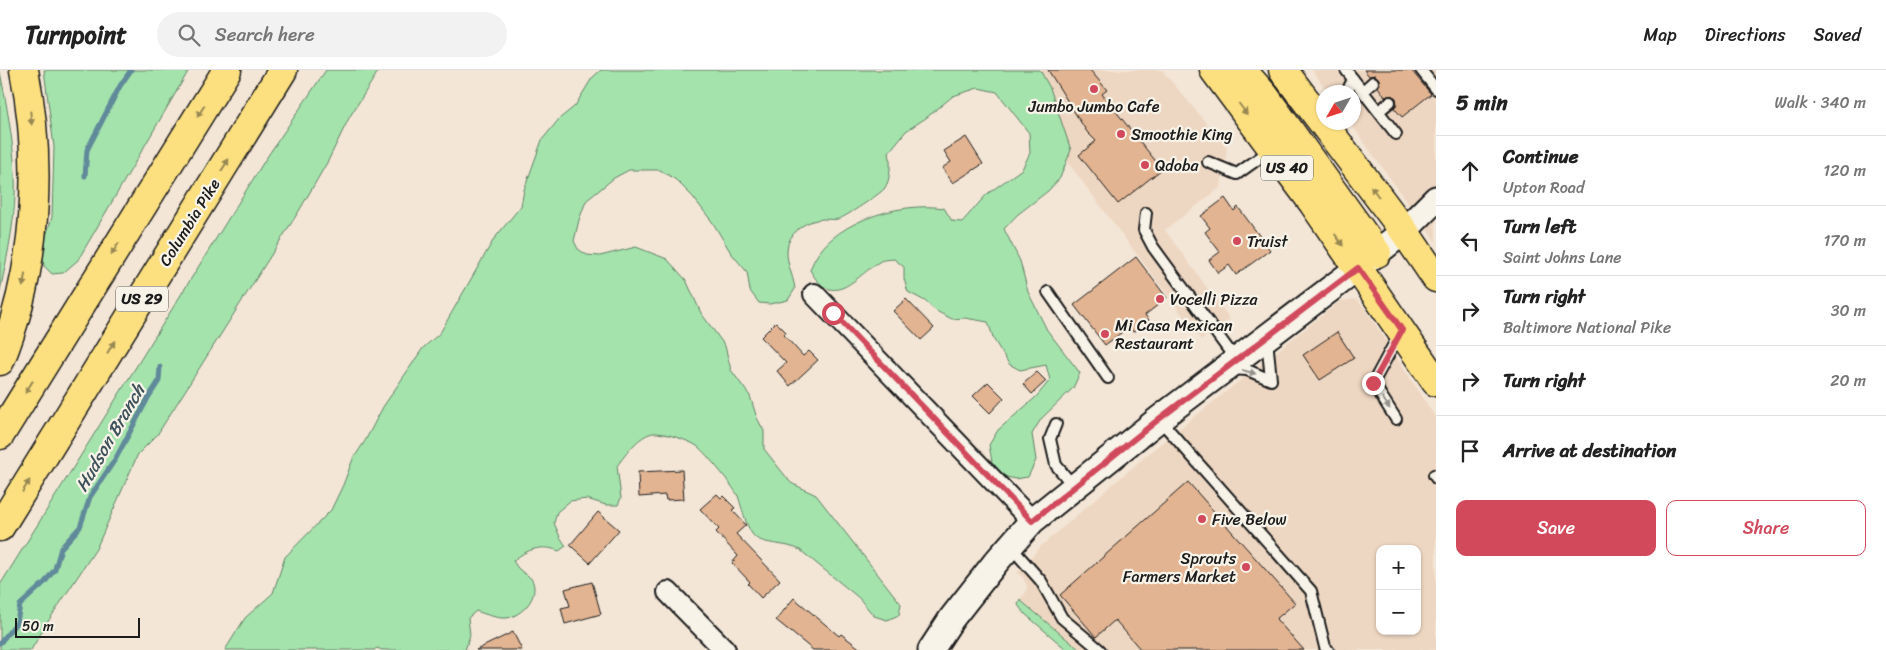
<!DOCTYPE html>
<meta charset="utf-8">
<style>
:root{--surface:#fff;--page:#f2f2f2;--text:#222;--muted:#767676;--line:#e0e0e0;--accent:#d1495b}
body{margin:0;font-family:Sriracha,sans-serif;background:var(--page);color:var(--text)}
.controls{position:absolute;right:15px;bottom:15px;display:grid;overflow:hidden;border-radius:10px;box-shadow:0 1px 4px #0004}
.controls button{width:45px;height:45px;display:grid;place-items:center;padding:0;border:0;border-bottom:1px solid var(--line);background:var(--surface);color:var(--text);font:25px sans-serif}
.compass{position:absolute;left:1316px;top:15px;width:45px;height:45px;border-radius:50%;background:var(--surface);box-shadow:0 1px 4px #0004;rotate:231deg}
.scale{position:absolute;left:15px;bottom:12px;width:125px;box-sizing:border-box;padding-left:5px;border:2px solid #1c1c1c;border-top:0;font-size:14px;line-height:18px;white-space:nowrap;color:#1c1c1c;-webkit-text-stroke:4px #f7f3e8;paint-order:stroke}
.stop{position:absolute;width:15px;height:15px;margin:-11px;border:4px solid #d1495b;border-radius:50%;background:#fff}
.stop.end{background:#d1495b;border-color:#fff;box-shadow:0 1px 5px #0008}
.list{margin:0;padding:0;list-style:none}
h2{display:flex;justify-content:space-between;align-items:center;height:65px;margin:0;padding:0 20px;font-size:21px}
h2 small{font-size:16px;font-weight:400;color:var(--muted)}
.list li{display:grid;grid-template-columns:32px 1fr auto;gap:15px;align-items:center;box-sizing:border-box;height:70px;padding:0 20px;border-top:1px solid var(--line)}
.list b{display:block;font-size:19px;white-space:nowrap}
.list p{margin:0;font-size:16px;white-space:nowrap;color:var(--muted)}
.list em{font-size:16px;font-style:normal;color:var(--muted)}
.actions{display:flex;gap:10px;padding:15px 20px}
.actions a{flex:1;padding:11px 0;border:1px solid var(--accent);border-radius:10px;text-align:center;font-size:18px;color:var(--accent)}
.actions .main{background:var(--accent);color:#fff}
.icon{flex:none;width:28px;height:28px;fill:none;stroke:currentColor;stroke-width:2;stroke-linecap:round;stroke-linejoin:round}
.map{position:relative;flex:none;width:1436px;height:580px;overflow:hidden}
header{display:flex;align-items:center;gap:30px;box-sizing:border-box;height:70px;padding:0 25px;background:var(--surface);border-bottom:1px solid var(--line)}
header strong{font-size:24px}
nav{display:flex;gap:28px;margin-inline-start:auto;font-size:18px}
.search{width:350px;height:45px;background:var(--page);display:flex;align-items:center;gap:12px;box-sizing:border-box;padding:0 18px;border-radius:28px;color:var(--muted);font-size:19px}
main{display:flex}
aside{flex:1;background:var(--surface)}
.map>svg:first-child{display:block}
</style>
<header>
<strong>Turnpoint</strong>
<div class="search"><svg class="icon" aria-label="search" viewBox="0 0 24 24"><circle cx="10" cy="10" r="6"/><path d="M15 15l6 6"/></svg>Search here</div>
<nav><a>Map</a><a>Directions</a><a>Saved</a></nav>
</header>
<main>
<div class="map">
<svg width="1436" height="580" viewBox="0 0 1436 580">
<rect width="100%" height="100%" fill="#f3e6d7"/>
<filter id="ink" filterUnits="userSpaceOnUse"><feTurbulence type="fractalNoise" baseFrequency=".02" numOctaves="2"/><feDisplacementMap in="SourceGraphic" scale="10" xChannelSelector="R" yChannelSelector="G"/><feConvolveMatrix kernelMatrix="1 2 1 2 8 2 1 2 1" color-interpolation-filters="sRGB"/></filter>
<g filter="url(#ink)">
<g fill="#eed7c2" fill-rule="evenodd">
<polygon points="1016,0 1162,0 1227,78 1221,117 1165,160 1230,249 1201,270 1069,94"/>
<polygon points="1312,0 1436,0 1436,172 1350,53 1354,52 1354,22 1328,22"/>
<path d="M1356 229 1366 240 1436 348V580H1080L1020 529 1026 522 1027 516 1023 508 1017 503 1041 476 1155 378 1340 231ZM1380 479H1417V561H1380Z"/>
</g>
<g fill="#a4e3ac" stroke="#608064">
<polygon points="44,0 189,0 78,190 63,203 52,204 44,196 42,179 52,147 54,77"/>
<polygon points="326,0 379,0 349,48 328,91 299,141 157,365 138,384 96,479 47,553 31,580 0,580 0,515 265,90"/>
<path d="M601 0H1040L1050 18 1071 80 1060 108 1048 121 1017 145 1004 159 1020 191 1028 222 1047 260 1080 303 1073 318 1041 349 1032 364 1036 390 1028 407 1015 409 999 405 992 392 989 375 998 360 1036 327 1050 310 1046 295 1020 300 1009 294 994 270 988 252 965 248 952 249 936 241 925 231 908 222 904 209V197L894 189C889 190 883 189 879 192 855 207 833 241 810 200 825 153 899 131 944 138L952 151 962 152 987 124 1022 99 1030 83 1029 63 997 22 978 18 953 26 926 48 906 61 889 82C891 92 891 111 884 119 880 124 845 147 839 149 834 150 828 149 823 149 808 150 793 159 788 174 784 190 793 203 795 219L788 230 770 234 759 233 750 221 747 202 731 183 713 153 693 127 676 110 660 100H629L614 108 586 131 579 150 574 171 578 179 587 185 600 186 636 177 667 189 686 210 701 243 725 276 731 300 750 326 757 348 764 361V379L791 413 816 425 901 534 899 545 887 550 874 546 859 528 800 480C787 473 766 475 756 468 747 462 742 437 738 426 733 416 706 383 697 376 688 370 663 362 653 363 638 366 626 384 617 396L621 428 618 435H606L587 429 570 431 557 442 554 453 560 467 566 476 559 481C542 474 527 479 513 491 515 493 517 498 520 500 524 504 529 505 532 510 540 526 523 545 507 548 498 549 485 544 476 541L468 548 470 565 465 580H382L377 578 374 580H225L245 548 273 523 285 487 331 440 343 415 353 389 365 371 383 337 423 278 440 263 494 169 521 136 524 120 542 70 559 49 575 36 592 8Z"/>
<path d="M0 2C7 36 13 70 15 104 17 143 8 183 0 221Z"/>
<polygon points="1020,529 1020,530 1080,580 1067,580 1024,543 1018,535"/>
</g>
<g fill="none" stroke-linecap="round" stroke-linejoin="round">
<g stroke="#60899a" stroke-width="5">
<polyline points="85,106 87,80 120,16 131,0"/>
<polyline points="0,573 17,552 20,535 45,512 55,499 61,478 80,457 90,427 116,388 148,328 159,311 160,297"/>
</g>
</g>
<g fill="#e2b492" stroke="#1c1c1c">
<polygon points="1048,0 1090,0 1107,20 1102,24 1162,99 1118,134 1079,85 1096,71 1087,62"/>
<polygon points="1364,0 1411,0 1431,24 1402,47 1394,38 1397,34 1396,28 1392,25 1385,27 1378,17 1380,14 1378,8 1375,5 1369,6"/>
<polygon points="966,67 983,94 953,113 942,98 951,92 944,81"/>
<polygon points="1225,128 1234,141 1238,137 1270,180 1236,205 1229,195 1218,203 1209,190 1220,182 1205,162 1210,158 1201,146"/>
<polygon points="1136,187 1167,228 1145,245 1149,250 1133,262 1129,257 1105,275 1074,235"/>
<polygon points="906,229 934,258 921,270 893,241"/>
<polygon points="776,252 786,262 784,265 803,286 809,281 818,290 790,316 777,301 786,293 761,267"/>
<polygon points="1337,262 1354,288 1320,310 1303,285"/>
<polygon points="1037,302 1046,311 1032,324 1023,314"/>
<polygon points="988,312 1004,328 990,343 973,326"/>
<polygon points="682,400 684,429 666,430 665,425 639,427 638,402"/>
<polygon points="1188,412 1295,533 1276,549 1304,580 1141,580 1115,550 1096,567 1060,525"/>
<polygon points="717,424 721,428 723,426 735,438 732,440 746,455 736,464 780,510 761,528 748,514 750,512 732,493 738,486 716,462 719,459 700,439"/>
<polygon points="598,442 619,460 590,493 570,475"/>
<polygon points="592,512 601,544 565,554 561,538 570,536 565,519"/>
<polygon points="794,528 839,566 841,564 862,580 813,580 776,550"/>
<polygon points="513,562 522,580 476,580"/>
</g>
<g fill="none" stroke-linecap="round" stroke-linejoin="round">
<defs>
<g id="service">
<polyline points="1346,0 1396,64"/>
<polyline points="1421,0 1436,19"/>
<polyline points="1363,21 1373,12"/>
<polyline points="1347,22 1353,9"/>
<polyline points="1379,41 1390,32"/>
<polyline points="1208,92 1237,104 1272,79"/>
<polyline points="1146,143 1144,160 1153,177 1236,290"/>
<polyline points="1048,222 1108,308"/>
<polyline points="1231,299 1247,300 1271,310 1267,269"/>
<polyline points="1159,349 1311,521 1325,577 1328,580"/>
<polyline points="1396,349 1373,313 1400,263"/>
<polyline points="1056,354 1050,369 1056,395 1074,417"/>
<polyline points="1434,405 1436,408"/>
<polyline points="1010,476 1041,511 1062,548 1100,580"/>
</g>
<g id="minor">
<polyline points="814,224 1032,451"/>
<polyline points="668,522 725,580"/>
</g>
<polyline id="tertiary" points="931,580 952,548 996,492 1032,451 1159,349 1358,198 1404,161 1436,129"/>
<g id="primary">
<polyline points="1214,0 1313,133 1436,312"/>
<polyline points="1242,0 1264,25 1377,183"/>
<polyline points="1283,0 1404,161 1436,208"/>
</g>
<g id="motorway">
<path d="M0 291C37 200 43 96 24 0"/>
<polyline points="0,365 227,0"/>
<polyline points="0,457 283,0"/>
</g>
</defs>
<use href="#service" stroke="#1c1c1c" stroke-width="14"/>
<use href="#minor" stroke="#1c1c1c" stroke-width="24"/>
<use href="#tertiary" stroke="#1c1c1c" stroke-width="29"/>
<use href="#primary" stroke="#1c1c1c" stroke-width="31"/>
<use href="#motorway" stroke="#1c1c1c" stroke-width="31"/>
<use href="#service" stroke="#f7f3e8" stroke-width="10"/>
<use href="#minor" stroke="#f7f3e8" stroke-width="20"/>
<use href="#tertiary" stroke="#f7f3e8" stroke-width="25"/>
<use href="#primary" stroke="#fce080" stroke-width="28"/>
<use href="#motorway" stroke="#fce080" stroke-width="28"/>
</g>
<defs><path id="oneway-solid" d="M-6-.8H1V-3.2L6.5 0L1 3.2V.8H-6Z" transform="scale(1.25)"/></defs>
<g fill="#978853">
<use href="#oneway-solid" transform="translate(1243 39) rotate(53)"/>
<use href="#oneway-solid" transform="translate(201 41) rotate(122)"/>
<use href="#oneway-solid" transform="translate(31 48) rotate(84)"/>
<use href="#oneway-solid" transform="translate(225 95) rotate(-58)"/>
<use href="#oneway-solid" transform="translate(1375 122) rotate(-127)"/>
<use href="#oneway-solid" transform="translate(1339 170) rotate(55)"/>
<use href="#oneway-solid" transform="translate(115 179) rotate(122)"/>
<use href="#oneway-solid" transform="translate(24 210) rotate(100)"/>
<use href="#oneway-solid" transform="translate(111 277) rotate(-58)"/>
<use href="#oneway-solid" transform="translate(29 317) rotate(122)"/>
<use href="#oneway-solid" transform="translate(26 416) rotate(-58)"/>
</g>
<g fill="#94928c">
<use href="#oneway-solid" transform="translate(1249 302) rotate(15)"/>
<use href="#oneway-solid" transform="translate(1386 333) rotate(57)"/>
</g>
</g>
<g fill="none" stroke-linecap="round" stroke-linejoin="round" filter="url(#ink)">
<polyline stroke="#d1495b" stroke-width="6" points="833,243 1032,451 1159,349 1358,198 1402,260 1373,313"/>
</g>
<g fill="#d1495b" stroke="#f7f3e8" stroke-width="2">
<circle cx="1094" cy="19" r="5"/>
<circle cx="1121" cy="64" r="5"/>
<circle cx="1145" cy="95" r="5"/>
<circle cx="1237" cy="171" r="5"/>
<circle cx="1160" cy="229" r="5"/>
<circle cx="1105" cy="264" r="5"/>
<circle cx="1202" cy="449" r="5"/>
<circle cx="1246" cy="497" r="5"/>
</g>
<g text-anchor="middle" stroke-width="4.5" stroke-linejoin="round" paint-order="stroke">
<g fill="#f7f3e8" stroke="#5e5c59" stroke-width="1">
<rect x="1261" y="85.5" width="52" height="25" rx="4"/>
<rect x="116" y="216.5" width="52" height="25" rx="4"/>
</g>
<g font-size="15" font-weight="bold" fill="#1c1c1c">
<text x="1287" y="103">US 40</text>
<text x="142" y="234">US 29</text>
</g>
<g font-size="16" fill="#1c1c1c" stroke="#f7f3e8" text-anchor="start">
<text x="1094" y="42" text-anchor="middle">Jumbo Jumbo Cafe</text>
<text x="1131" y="70">Smoothie King</text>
<text x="1155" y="101">Qdoba</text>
<text x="1247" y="177">Truist</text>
<text x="1170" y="235">Vocelli Pizza</text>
<text x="1115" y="261">Mi Casa Mexican<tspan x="1115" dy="18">Restaurant</tspan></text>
<text x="1212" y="455">Five Below</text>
<text x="1236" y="494" text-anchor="end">Sprouts<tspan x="1236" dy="18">Farmers Market</tspan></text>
</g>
<g font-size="16" fill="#1c1c1c" stroke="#f7f3e8">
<text transform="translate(189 152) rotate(-58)" y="6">Columbia Pike</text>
</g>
<g font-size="18" font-style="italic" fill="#3e525b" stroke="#f7f3e8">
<text transform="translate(110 368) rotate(-60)" y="6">Hudson Branch</text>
</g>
</g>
</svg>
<div class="controls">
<button>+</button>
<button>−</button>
</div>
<svg class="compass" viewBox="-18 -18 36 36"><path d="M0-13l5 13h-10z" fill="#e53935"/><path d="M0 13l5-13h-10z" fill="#767676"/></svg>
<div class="scale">50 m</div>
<div class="stop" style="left:833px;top:243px"></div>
<div class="stop end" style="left:1373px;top:313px"></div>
</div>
<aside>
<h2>5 min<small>Walk · 340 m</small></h2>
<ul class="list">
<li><svg class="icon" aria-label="ahead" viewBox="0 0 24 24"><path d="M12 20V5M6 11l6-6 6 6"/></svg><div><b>Continue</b><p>Upton Road</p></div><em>120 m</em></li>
<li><svg class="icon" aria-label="left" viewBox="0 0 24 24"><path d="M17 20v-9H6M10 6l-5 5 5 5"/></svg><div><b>Turn left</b><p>Saint Johns Lane</p></div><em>170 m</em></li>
<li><svg class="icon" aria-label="right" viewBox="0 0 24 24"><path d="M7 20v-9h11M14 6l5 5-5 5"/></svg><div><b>Turn right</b><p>Baltimore National Pike</p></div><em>30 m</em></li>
<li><svg class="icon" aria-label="right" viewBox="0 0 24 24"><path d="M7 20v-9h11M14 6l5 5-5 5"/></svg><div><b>Turn right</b></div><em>20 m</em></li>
<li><svg class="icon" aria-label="arrive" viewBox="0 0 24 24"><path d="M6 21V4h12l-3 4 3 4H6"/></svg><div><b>Arrive at destination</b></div></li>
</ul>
<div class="actions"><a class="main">Save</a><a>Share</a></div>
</aside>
</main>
